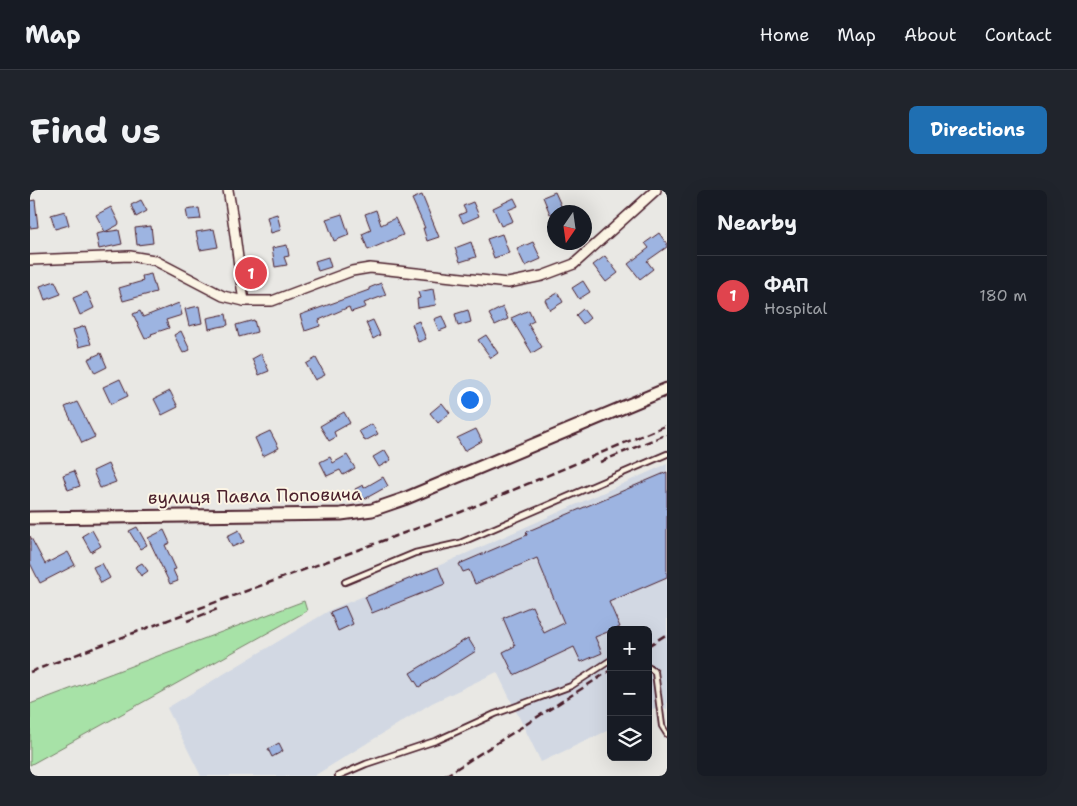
<!DOCTYPE html>
<meta charset="utf-8">
<style>
:root{--surface:#171b24;--page:#20242c;--text:#f1f3f6;--muted:#9ea1a6;--line:#363941;--accent:#1f6fb2}
body{margin:0;font-family:"Shantell Sans",sans-serif;background:var(--page);color:var(--text)}
.controls{position:absolute;right:15px;bottom:15px;display:grid;overflow:hidden;border-radius:8px;box-shadow:0 5px 20px #0002}
.controls button{width:45px;height:45px;display:grid;place-items:center;padding:0;border:0;border-bottom:1px solid var(--line);background:var(--surface);color:var(--text);font:25px sans-serif}
.compass{position:absolute;left:517px;top:15px;width:45px;height:45px;border-radius:50%;background:var(--surface);box-shadow:0 5px 20px #0002;rotate:193deg}
.you{position:absolute;left:439px;top:209px;width:18px;height:18px;margin:-12px;border:4px solid #fff;border-radius:50%;background:#1a73e8;box-shadow:0 0 0 8px #1a73e833}
.badge{display:grid;place-items:center;width:32px;height:32px;border-radius:50%;background:var(--accent);color:#fff;font-size:16px;font-weight:700}
.pin{position:absolute;translate:-50% -50%;border:2px solid #fff;box-shadow:0 1px 5px #0006}
.list{margin:0;padding:0;list-style:none}
h2{display:flex;justify-content:space-between;align-items:center;height:65px;margin:0;padding:0 20px;font-size:21px}
h2 small{font-size:16px;font-weight:400;color:var(--muted)}
.list li{display:grid;grid-template-columns:32px 1fr auto;gap:15px;align-items:center;box-sizing:border-box;height:80px;padding:0 20px;border-top:1px solid var(--line)}
.list b{display:block;font-size:19px;white-space:nowrap}
.list p{margin:0;font-size:16px;white-space:nowrap;color:var(--muted)}
.list em{font-size:16px;font-style:normal;color:var(--muted)}
.icon{flex:none;width:28px;height:28px;fill:none;stroke:currentColor;stroke-width:2;stroke-linecap:round;stroke-linejoin:round}
.map{position:relative;flex:none;width:637px;height:586px;overflow:hidden;border-radius:8px}
header{display:flex;align-items:center;gap:30px;box-sizing:border-box;height:70px;padding:0 25px;background:var(--surface);border-bottom:1px solid var(--line)}
header strong{font-size:24px}
nav{display:flex;gap:28px;margin-inline-start:auto;font-size:18px}
.intro{display:flex;align-items:center;justify-content:space-between;box-sizing:border-box;height:120px;padding:0 30px}
h1{margin:0;font-size:35px}
.button{padding:12px 22px;border-radius:8px;background:var(--accent);color:#fff;font-size:18px;font-weight:700}
main{display:flex;gap:30px;padding:0 30px}
aside{flex:1;background:var(--surface);border-radius:8px;box-shadow:0 5px 20px #0002}
.map>svg:first-child{display:block}
</style>
<header>
<strong>Map</strong>
<nav><a>Home</a><a>Map</a><a>About</a><a>Contact</a></nav>
</header>
<div class="intro"><h1>Find us</h1><a class="button">Directions</a></div>
<main>
<div class="map">
<svg width="637" height="586" viewBox="0 0 637 586">
<rect width="100%" height="100%" fill="#e9e8e4"/>
<filter id="ink" filterUnits="userSpaceOnUse"><feTurbulence type="fractalNoise" baseFrequency=".02" numOctaves="2"/><feDisplacementMap in="SourceGraphic" scale="10" xChannelSelector="R" yChannelSelector="G"/><feConvolveMatrix kernelMatrix="1 2 1 2 8 2 1 2 1" color-interpolation-filters="sRGB"/></filter>
<g filter="url(#ink)">
<polygon fill="#d2d8e3" points="637,274 637,519 629,516 618,521 618,440 581,440 581,539 511,572 467,482 402,513 284,586 171,586 137,518 302,419 415,373"/>
<polygon fill="#a7e2a7" stroke="#788069" points="274,411 277,421 0,575 0,514"/>
<g fill="#9db4e1" stroke="#4a1f2b">
<polygon points="525,2 534,22 520,24 513,7"/>
<polygon points="392,5 409,47 397,51 393,38 395,38 382,9"/>
<polygon points="484,8 488,16 478,20 483,31 471,36 463,18"/>
<polygon points="5,10 8,37 0,38 0,11"/>
<polygon points="111,10 117,21 106,27 101,15"/>
<polygon points="443,12 449,26 433,33 429,25 436,22 433,16"/>
<polygon points="81,17 89,33 88,35 75,42 89,40 92,54 69,59 66,44 75,42 66,25"/>
<polygon points="169,18 171,29 158,30 156,20"/>
<polygon points="346,20 351,35 365,28 373,45 338,60 332,44 341,40 335,24"/>
<polygon points="35,21 39,35 25,39 21,25"/>
<polygon points="247,24 251,40 241,43 237,27"/>
<polygon points="312,24 319,45 304,51 296,29"/>
<polygon points="121,36 123,53 107,55 105,38"/>
<polygon points="184,39 188,57 170,60 166,42"/>
<polygon points="629,43 637,54 637,57 617,71 623,79 610,89 598,74 619,58 615,53"/>
<polygon points="472,44 479,63 464,68 457,49"/>
<polygon points="441,52 446,67 430,72 425,58"/>
<polygon points="503,52 511,69 495,76 487,59"/>
<polygon points="257,55 259,66 254,67 257,75 245,77 242,58"/>
<polygon points="575,66 588,83 576,92 563,75"/>
<polygon points="298,67 301,77 288,81 285,71"/>
<polygon points="232,79 235,94 219,97 216,82"/>
<polygon points="121,84 126,102 93,111 89,98 113,91 112,86"/>
<polygon points="25,91 31,104 15,110 10,96"/>
<polygon points="553,91 560,102 549,109 542,98"/>
<polygon points="351,93 356,105 334,113 336,117 321,122 319,117 289,130 290,136 275,141 270,125 339,100 339,98"/>
<polygon points="403,99 406,115 388,118 387,109 390,108 388,102"/>
<polygon points="57,102 64,118 50,125 43,108"/>
<polygon points="528,103 533,112 520,120 515,110"/>
<polygon points="149,113 152,125 136,130 139,138 121,144 122,145 115,149 103,124 110,121 113,127"/>
<polygon points="169,116 172,133 159,136 155,119"/>
<polygon points="473,117 478,129 465,135 459,124"/>
<polygon points="553,119 560,128 553,134 546,125"/>
<polygon points="438,120 441,132 428,136 425,124"/>
<polygon points="499,120 504,131 498,134 512,157 502,163 481,128"/>
<polygon points="196,124 198,135 179,139 177,128"/>
<polygon points="412,126 417,138 409,141 404,129"/>
<polygon points="224,130 227,142 209,147 206,135"/>
<polygon points="343,130 350,145 343,149 336,133"/>
<polygon points="389,131 396,149 388,152 382,134"/>
<polygon points="55,136 61,154 49,157 43,140"/>
<polygon points="151,141 160,160 153,163 144,145"/>
<polygon points="456,145 468,163 461,168 448,150"/>
<polygon points="71,163 77,177 65,183 58,169"/>
<polygon points="231,164 239,181 229,185 222,169"/>
<polygon points="286,168 295,185 285,190 276,174"/>
<polygon points="90,189 98,206 81,214 73,197"/>
<polygon points="140,201 148,217 132,225 124,209"/>
<polygon points="47,212 65,247 52,253 35,217"/>
<polygon points="412,213 420,223 408,233 400,223"/>
<polygon points="314,222 320,233 304,242 306,247 299,251 290,236"/>
<polygon points="342,234 348,244 335,251 329,241"/>
<polygon points="446,239 452,251 434,261 427,248"/>
<polygon points="240,241 249,258 233,266 225,248"/>
<polygon points="355,260 361,270 349,277 343,267"/>
<polygon points="317,265 325,278 313,285 310,280 297,286 290,272 300,267 303,273"/>
<polygon points="78,274 86,292 70,298 63,281"/>
<polygon points="44,281 50,296 38,300 33,285"/>
<polygon points="637,282 637,387 579,412 590,437 565,447 572,463 551,472 544,457 484,485 473,462 485,456 473,428 502,416 514,443 534,433 507,368 445,394 439,380 433,382 429,374 497,345 496,342"/>
<polygon points="353,287 358,296 331,311 325,299 333,295 334,298"/>
<polygon points="107,337 117,355 110,359 99,341"/>
<polygon points="62,340 71,356 61,362 52,346"/>
<polygon points="134,340 140,353 135,355 146,379 143,380 148,391 140,394 118,348"/>
<polygon points="209,340 214,352 202,357 197,346"/>
<polygon points="0,346 15,374 38,362 45,375 10,393 0,373"/>
<polygon points="72,373 80,388 71,393 63,377"/>
<polygon points="112,373 118,381 111,386 105,377"/>
<polygon points="408,377 415,394 342,423 335,407"/>
<polygon points="315,416 323,434 308,441 300,422"/>
<polygon points="438,448 446,461 389,497 380,483"/>
<polygon points="249,553 253,561 242,567 238,559"/>
</g>
<g fill="none" stroke-linecap="round" stroke-linejoin="round">
<defs>
<g id="service">
<polyline points="315,392 385,363 430,353 637,264"/>
<polyline points="618,477 625,482 632,536 637,544"/>
<polyline points="308,586 336,574 408,550 465,524 541,496 581,470"/>
</g>
<g id="minor">
<path d="M198 0C205 37 208 74 214 111"/>
<polyline points="0,70 100,66 124,70 193,106 214,111 242,111 322,81 340,78 478,93 512,86 544,74 626,0"/>
</g>
<polyline id="tertiary" points="0,328 311,324 342,320 374,309 637,199"/>
</defs>
<use href="#service" stroke="#4a1f2b" stroke-width="8"/>
<use href="#minor" stroke="#4a1f2b" stroke-width="12"/>
<use href="#tertiary" stroke="#4a1f2b" stroke-width="15"/>
<use href="#service" stroke="#fcf5e5" stroke-width="4.5"/>
<use href="#minor" stroke="#fcf5e5" stroke-width="9"/>
<use href="#tertiary" stroke="#fcf5e5" stroke-width="11"/>
<g stroke="#4a1f2b" stroke-width="2.5" stroke-dasharray="8 4" stroke-linecap="butt">
<polyline points="570,272 637,244"/>
<polyline points="157,431 190,418"/>
<polyline points="618,456 637,444"/>
<polyline points="0,482 170,418 431,322 637,235"/>
<polyline points="415,586 581,480"/>
</g>
</g>
</g>
<g text-anchor="middle" stroke-width="4" stroke-linejoin="round" paint-order="stroke">
<g font-size="18" fill="#4a1f2b" stroke="#fcf5e5">
<text transform="translate(225 306) rotate(-1)" y="6">вулиця Павла Поповича</text>
</g>
</g>
</svg>
<div class="controls">
<button>+</button>
<button>−</button>
<button><svg class="icon" aria-label="layers" viewBox="0 0 24 24"><path d="M12 4l9 5-9 5-9-5zM3 14l9 5 9-5"/></svg></button>
</div>
<svg class="compass" viewBox="-18 -18 36 36"><path d="M0-13l5 13h-10z" fill="#e53935"/><path d="M0 13l5-13h-10z" fill="#9ea1a6"/></svg>
<div class="you"></div>
<div class="pin badge" style="left:221px;top:83px;background:#e0444e">1</div>
</div>
<aside>
<h2>Nearby<small></small></h2>
<ul class="list">
<li><span class="badge" style="background:#e0444e">1</span><div><b>ФАП</b><p>Hospital</p></div><em>180 m</em></li>
</ul>
</aside>
</main>
